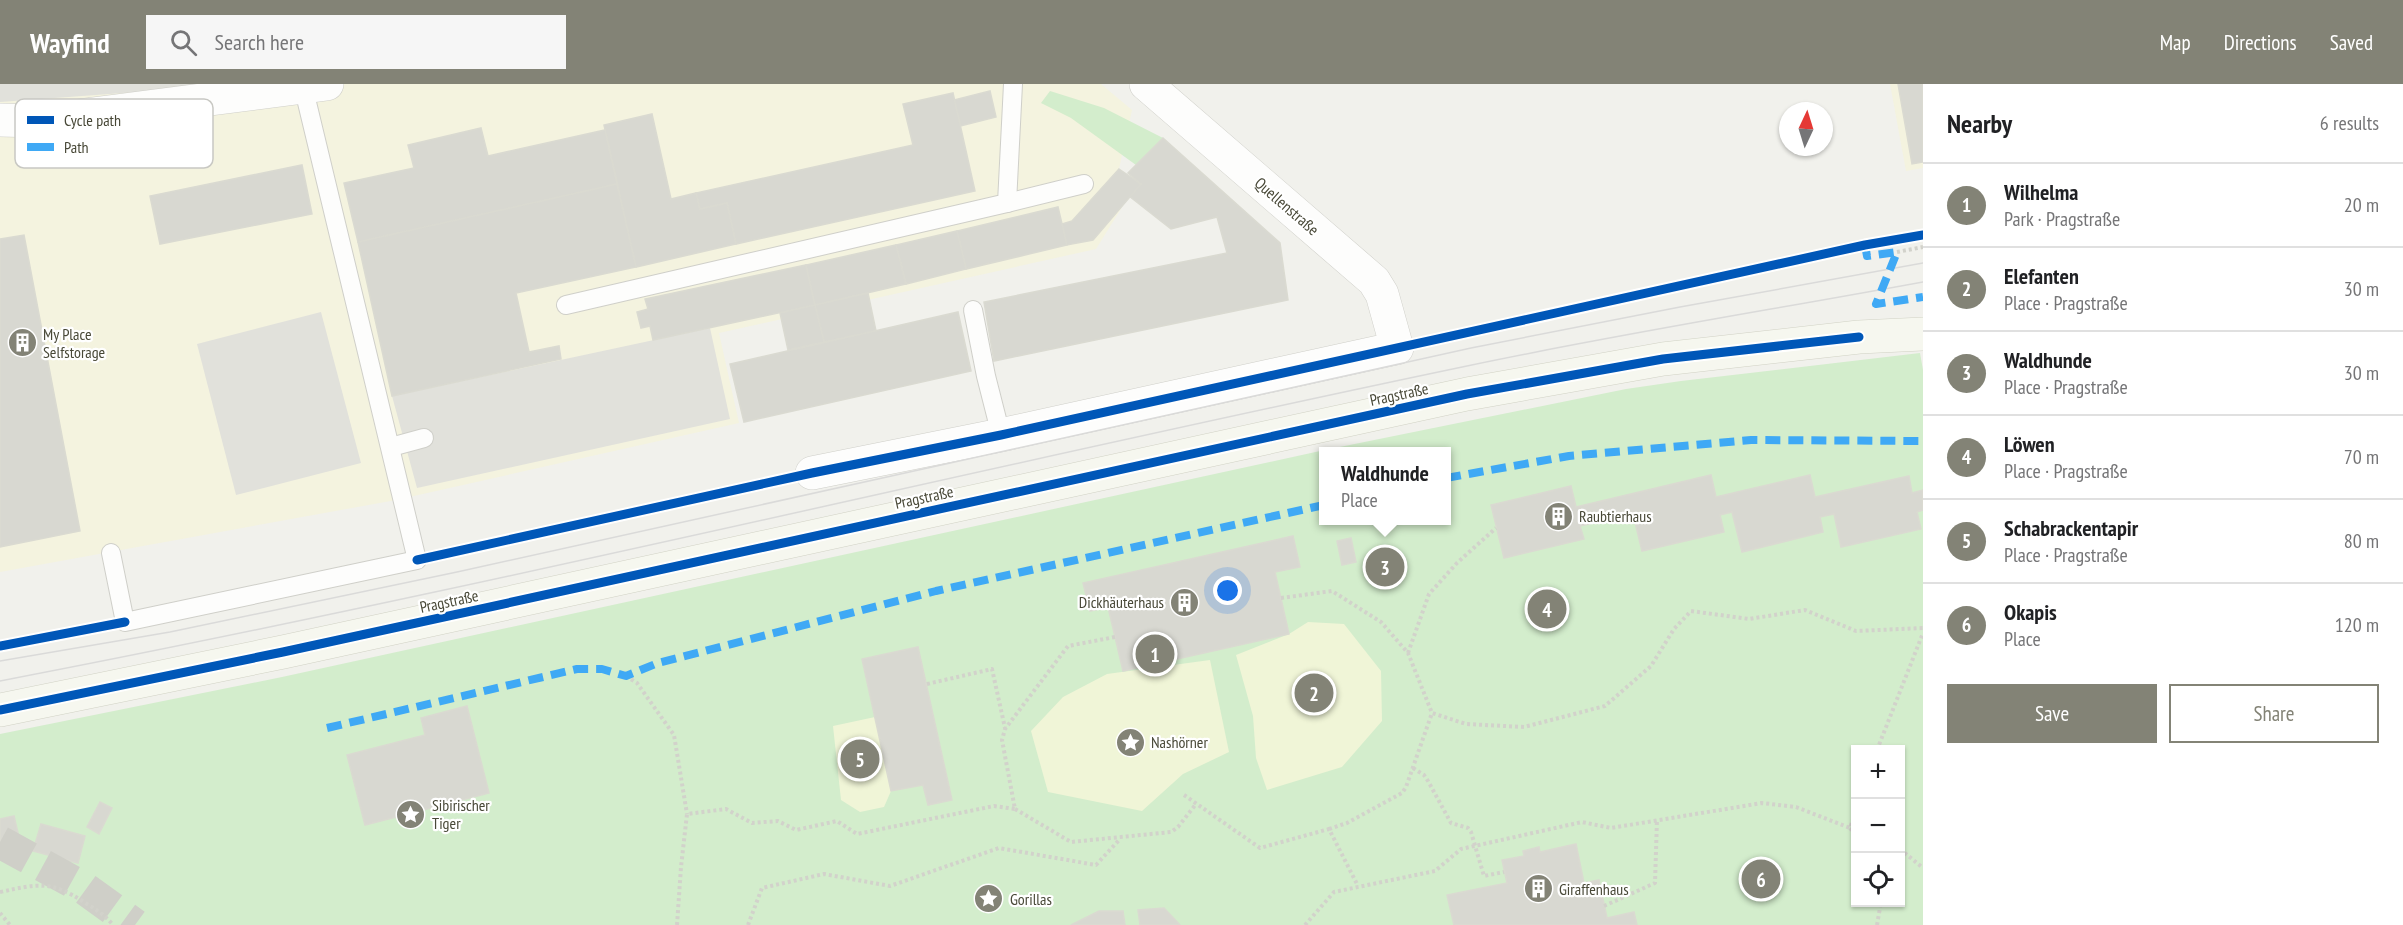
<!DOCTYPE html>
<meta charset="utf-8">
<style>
:root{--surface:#fff;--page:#f6f6f6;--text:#202124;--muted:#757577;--line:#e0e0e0;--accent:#838376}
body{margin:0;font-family:"PT Sans Narrow",sans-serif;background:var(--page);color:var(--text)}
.controls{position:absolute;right:18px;bottom:18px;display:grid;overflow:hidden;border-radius:0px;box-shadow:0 2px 4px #0004}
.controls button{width:54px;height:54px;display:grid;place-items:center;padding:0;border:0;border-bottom:2px solid var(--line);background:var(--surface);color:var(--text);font:30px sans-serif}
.compass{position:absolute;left:1779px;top:18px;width:54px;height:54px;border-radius:50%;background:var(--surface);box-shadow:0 2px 4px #0004;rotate:4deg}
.you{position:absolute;left:1228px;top:507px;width:21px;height:21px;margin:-15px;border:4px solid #fff;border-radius:50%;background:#1a73e8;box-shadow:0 0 0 9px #1a73e833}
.badge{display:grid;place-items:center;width:39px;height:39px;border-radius:50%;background:var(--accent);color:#fff;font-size:20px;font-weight:700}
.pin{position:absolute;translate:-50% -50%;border:3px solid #fff;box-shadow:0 2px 6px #0006}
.popup{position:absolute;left:1319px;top:363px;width:132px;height:78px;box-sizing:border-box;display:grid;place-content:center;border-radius:0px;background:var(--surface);filter:drop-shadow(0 2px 4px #0005);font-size:20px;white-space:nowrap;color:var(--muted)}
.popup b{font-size:22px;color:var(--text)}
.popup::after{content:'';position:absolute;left:50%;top:100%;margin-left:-12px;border:12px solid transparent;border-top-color:var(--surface)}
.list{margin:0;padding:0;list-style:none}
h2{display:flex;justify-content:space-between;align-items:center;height:78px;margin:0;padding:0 24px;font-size:26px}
h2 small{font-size:20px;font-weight:400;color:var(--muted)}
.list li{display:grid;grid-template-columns:39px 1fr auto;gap:18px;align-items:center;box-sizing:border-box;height:84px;padding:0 24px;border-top:2px solid var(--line)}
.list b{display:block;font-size:22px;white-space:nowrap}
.list p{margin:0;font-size:20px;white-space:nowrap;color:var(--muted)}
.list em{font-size:20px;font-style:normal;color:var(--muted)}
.actions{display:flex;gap:12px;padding:18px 24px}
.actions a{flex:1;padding:14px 0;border:2px solid var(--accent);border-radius:0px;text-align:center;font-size:21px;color:var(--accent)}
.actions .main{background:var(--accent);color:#fff}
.icon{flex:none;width:33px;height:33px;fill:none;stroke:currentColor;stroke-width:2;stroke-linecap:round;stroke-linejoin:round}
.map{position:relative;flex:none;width:1923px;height:841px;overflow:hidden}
header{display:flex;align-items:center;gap:36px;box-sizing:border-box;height:84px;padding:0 30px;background:var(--accent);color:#fff}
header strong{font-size:28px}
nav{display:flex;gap:33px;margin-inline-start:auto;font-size:21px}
.search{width:420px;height:54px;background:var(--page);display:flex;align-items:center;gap:15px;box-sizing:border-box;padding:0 21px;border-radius:0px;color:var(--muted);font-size:22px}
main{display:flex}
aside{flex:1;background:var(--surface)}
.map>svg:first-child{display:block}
</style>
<header>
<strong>Wayfind</strong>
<div class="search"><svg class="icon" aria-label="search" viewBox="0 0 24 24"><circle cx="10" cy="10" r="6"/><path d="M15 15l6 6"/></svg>Search here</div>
<nav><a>Map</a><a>Directions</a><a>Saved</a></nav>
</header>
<main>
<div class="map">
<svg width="1923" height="841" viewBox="0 0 1923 841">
<rect width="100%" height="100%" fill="#f1f1ec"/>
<g fill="#f4f3df">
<polygon points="0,0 1101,0 1132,26 1119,85 1141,100 1129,112 1096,165 719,249 739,339 396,416 0,488"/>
<polygon points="1890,0 1923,0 1923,84 1906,87"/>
</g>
<g fill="#d3edcc" fill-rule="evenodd">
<polygon points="1050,7 1104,24 1163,54 1136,81 1071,34 1041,19"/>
<path d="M1920 269 1923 286V841H0V650L282 593 1320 367 1626 305 1681 297ZM1324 368H1446V436H1324ZM1856 666H1900V818H1856Z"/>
</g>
<g fill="#f0f5d7">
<polygon points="1308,538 1344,540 1381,587 1382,637 1342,683 1267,706 1256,674 1253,632 1236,571 1289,550"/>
<polygon points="1210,576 1229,668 1183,690 1142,727 1048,708 1031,647 1063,613 1107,590"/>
<polygon points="875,633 891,707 884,723 860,728 841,716 833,642"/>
</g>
<g fill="#e1e1db">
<polygon points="0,0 246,0 0,18"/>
<polygon points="321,228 361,379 236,411 197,260"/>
<polygon points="710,244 730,335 417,404 392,312"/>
</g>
<g fill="#d8d8d1" stroke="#dadad1" stroke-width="1.5">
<polygon points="1898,0 1923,0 1923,78 1912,80"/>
<polygon points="990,7 996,33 960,42 954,16"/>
<polygon points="953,9 975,107 736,160 727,119 700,125 696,109 913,61 903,20"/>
<polygon points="652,30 671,115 696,109 700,125 727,119 736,160 636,183 604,41"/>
<polygon points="481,44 488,72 605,46 617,100 358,158 344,99 414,84 408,61"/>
<polygon points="1163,54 1280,159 1288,216 994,277 984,218 1227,169 1217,133 1171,145 1129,112 1141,100 1128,89"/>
<polygon points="302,81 312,130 160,160 150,112"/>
<polygon points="1119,85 1141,100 1093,156 1067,161 1062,140 1072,137"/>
<polygon points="617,100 636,183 516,209 529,268 559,262 561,275 392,312 358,158"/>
<polygon points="1058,123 1067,161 966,185 957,147"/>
<polygon points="957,147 966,185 906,200 896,161"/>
<polygon points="24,151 80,447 0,463 0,155"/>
<polygon points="896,161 906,200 815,221 806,181"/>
<polygon points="806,181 815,221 653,256 650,242 641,244 637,228 648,225 645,215"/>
<polygon points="868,209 876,247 824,258 815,221"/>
<polygon points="815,221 824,258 788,266 780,229"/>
<polygon points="958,228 971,287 744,338 730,280"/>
<polygon points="1711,391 1716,413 1810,391 1815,413 1909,392 1912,409 1923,406 1923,426 1917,428 1921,445 1841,463 1834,430 1820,433 1823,448 1742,468 1732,428 1720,431 1724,448 1642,467 1633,430 1580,442 1584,455 1504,474 1491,421 1571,402 1576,423"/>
<polygon points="1293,452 1300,483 1275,488 1289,550 1123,587 1108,523 1090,527 1083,499"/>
<polygon points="1351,454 1356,478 1342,481 1337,457"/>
<polygon points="918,563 952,716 928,721 923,701 891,707 862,575"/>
<polygon points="467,622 489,709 365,741 347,671 425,651 421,634"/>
<polygon points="100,718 112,724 99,750 87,743"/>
<polygon points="14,732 22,766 0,772 0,735"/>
<polygon points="41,740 85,752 78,779 33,767"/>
<polygon points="1576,760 1584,799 1599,796 1607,834 1634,828 1637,841 1454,841 1447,811 1507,799 1502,776 1524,772 1523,767 1539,763 1540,768"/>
<polygon points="1164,824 1180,841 1140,841 1138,826"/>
<polygon points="1099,827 1123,827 1125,841 1071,841"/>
</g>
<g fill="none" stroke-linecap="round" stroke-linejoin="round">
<polyline stroke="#cfcfc8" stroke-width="33" stroke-dasharray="33 16" stroke-linecap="butt" points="0,758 84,804 135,841"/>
<defs>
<g id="lane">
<polyline points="1007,119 1084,100"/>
<polyline points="566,221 1007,119 1013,0"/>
<polyline points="973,226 986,292 1001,351"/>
<polyline points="391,363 424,354"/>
<polyline points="111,469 125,538 417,476 303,2"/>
</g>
<g id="street">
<polyline points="0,36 38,37 327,0"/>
<polyline points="812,389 1001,351 1397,264 1382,210 1374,197 1146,0"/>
</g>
<polyline id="secondary" points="0,626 283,568 1467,310 1663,275 1859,253 1923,250"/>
</defs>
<use href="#lane" stroke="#cfcfc9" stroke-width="20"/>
<use href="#street" stroke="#cfcfc9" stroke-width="34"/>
<use href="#secondary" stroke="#d1d2c5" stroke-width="34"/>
<g stroke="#d2d2cb" stroke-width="4" stroke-dasharray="3 3" stroke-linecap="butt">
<polyline points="1897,168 1923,163"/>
<polyline points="1281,514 1332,507 1381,538 1408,569 1432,629 1466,640 1524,643 1605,622 1651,582 1674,545 1691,527 1749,535 1805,526 1856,547 1923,544"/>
<polyline points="1408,569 1429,510 1457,479 1496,444"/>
<polyline points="626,592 637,599 674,651 687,730"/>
<polyline points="927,600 992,585 1005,644"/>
<polyline points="1877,666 1923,549"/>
<polyline points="1413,684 1424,691 1428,697 1451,739 1468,744 1471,748 1484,792 1504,788"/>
<polyline points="1184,711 1260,764 1329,745 1358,802"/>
<polyline points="1015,725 1071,758 1171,748 1178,743 1196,720"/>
<polyline points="1850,744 1856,752"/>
<polyline points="1329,745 1347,739 1402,709 1406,703 1432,629"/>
<polyline points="1900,765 1923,784"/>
<path d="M0 808C38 800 50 796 84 818 95 825 105 831 113 841"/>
<polyline points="1604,822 1655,799 1657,735"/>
<polyline points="0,829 10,841"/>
<polyline points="677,841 681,783 687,730 726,725 752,739 778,737 796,746 837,737 857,750 994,722 1015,725 1002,656 1005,645 1068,562 1115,553"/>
<polyline points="748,841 762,804 824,790 890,802 999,764 1096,781 1120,755"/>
<polyline points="1305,841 1334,808 1435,787 1461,765 1582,738 1611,744 1762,719 1796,723 1850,744 1856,727"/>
<polyline points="1877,841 1881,818"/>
</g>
<use href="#lane" stroke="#fdfdfc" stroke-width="18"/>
<use href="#street" stroke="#fdfdfc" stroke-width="33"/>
<use href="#secondary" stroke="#f6f7ef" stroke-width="33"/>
<g stroke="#dadad9" stroke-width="1.5">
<polyline points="0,577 170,548 457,488 1471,264 1680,223 1923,179"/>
<path d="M0 597C491 503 977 384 1467 282 1618 250 1771 226 1923 198"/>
</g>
<g stroke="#3fa9f5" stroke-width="8" stroke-dasharray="15 8" stroke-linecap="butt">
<polyline points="1865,161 1867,172 1897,168 1876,220 1923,213"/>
<polyline points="1446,394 1569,372 1751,356 1923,357"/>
<polyline points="327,644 577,585 602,585 626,592 658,579 936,507 1324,421"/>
</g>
<defs>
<g id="cycleway">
<polyline points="417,476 812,389 1001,351 1865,161 1923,151"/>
<polyline points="0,562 125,538"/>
<polyline points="0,626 283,568 1467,310 1663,275 1859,253"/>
</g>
</defs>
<use href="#cycleway" stroke="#fff" stroke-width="13"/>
<use href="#cycleway" stroke="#0057b8" stroke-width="9"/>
</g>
<defs>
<symbol id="building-disc" viewBox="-11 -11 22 22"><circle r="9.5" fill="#838376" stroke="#fff"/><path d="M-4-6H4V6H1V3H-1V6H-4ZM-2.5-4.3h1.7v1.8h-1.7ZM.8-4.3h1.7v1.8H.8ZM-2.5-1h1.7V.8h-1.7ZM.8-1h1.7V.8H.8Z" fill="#fff"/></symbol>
<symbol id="sight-disc" viewBox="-11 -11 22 22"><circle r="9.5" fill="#838376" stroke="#fff"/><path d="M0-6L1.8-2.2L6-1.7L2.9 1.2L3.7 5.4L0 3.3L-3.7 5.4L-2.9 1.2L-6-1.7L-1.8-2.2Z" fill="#fff"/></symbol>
</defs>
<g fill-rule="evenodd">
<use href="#building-disc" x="6" y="242" width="33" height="33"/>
<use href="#building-disc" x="1542" y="416" width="33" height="33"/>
<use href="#building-disc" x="1168" y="502" width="33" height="33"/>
<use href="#sight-disc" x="1114" y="642" width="33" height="33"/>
<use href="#sight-disc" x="394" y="714" width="33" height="33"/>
<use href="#building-disc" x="1522" y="788" width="33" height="33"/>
<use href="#sight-disc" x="972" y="798" width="33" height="33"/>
</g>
<g text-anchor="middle" stroke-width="4.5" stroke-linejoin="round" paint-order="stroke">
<g font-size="16" fill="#484837" stroke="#fff">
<text transform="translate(1287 122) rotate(41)" y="6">Quellenstraße</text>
<text transform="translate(1399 310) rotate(-12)" y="6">Pragstraße</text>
<text transform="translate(924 413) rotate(-12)" y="6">Pragstraße</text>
<text transform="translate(449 517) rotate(-12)" y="6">Pragstraße</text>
</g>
<g font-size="16" fill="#484837" stroke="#fff" text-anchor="start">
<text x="43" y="256">My Place<tspan x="43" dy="18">Selfstorage</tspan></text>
<text x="1579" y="438">Raubtierhaus</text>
<text x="1164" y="524" text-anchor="end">Dickhäuterhaus</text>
<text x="1151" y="664">Nashörner</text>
<text x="432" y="727">Sibirischer<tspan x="432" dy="18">Tiger</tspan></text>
<text x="1559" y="811">Giraffenhaus</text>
<text x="1010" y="821">Gorillas</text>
</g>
</g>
<rect x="15" y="15" width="198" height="69" rx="9" fill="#fff" stroke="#c8c8c3" stroke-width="1.5"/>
<rect x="27" y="32" width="27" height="8" fill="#0057b8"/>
<rect x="27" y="59" width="27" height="8" fill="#3fa9f5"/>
<g font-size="16" fill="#484837">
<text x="64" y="42">Cycle path</text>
<text x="64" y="69">Path</text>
</g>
</svg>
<div class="controls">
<button>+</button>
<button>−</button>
<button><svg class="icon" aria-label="locate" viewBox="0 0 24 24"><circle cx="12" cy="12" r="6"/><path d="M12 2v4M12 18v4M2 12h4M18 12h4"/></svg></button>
</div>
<svg class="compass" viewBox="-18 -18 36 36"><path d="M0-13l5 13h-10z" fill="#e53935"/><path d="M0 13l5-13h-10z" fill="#757577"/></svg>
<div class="you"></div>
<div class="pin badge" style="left:1155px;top:570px">1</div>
<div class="pin badge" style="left:1314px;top:609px">2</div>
<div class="pin badge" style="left:1385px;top:483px">3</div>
<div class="popup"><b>Waldhunde</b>Place</div>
<div class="pin badge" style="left:1547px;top:525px">4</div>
<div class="pin badge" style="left:860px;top:675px">5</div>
<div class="pin badge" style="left:1761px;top:795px">6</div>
</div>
<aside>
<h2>Nearby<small>6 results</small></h2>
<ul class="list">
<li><span class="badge">1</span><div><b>Wilhelma</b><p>Park · Pragstraße</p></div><em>20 m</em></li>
<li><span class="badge">2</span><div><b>Elefanten</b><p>Place · Pragstraße</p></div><em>30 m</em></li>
<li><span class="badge">3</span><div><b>Waldhunde</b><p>Place · Pragstraße</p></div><em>30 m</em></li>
<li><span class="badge">4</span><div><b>Löwen</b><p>Place · Pragstraße</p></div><em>70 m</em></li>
<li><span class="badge">5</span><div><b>Schabrackentapir</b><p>Place · Pragstraße</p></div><em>80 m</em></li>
<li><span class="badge">6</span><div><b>Okapis</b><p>Place</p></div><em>120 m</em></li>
</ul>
<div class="actions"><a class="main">Save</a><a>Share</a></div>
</aside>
</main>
